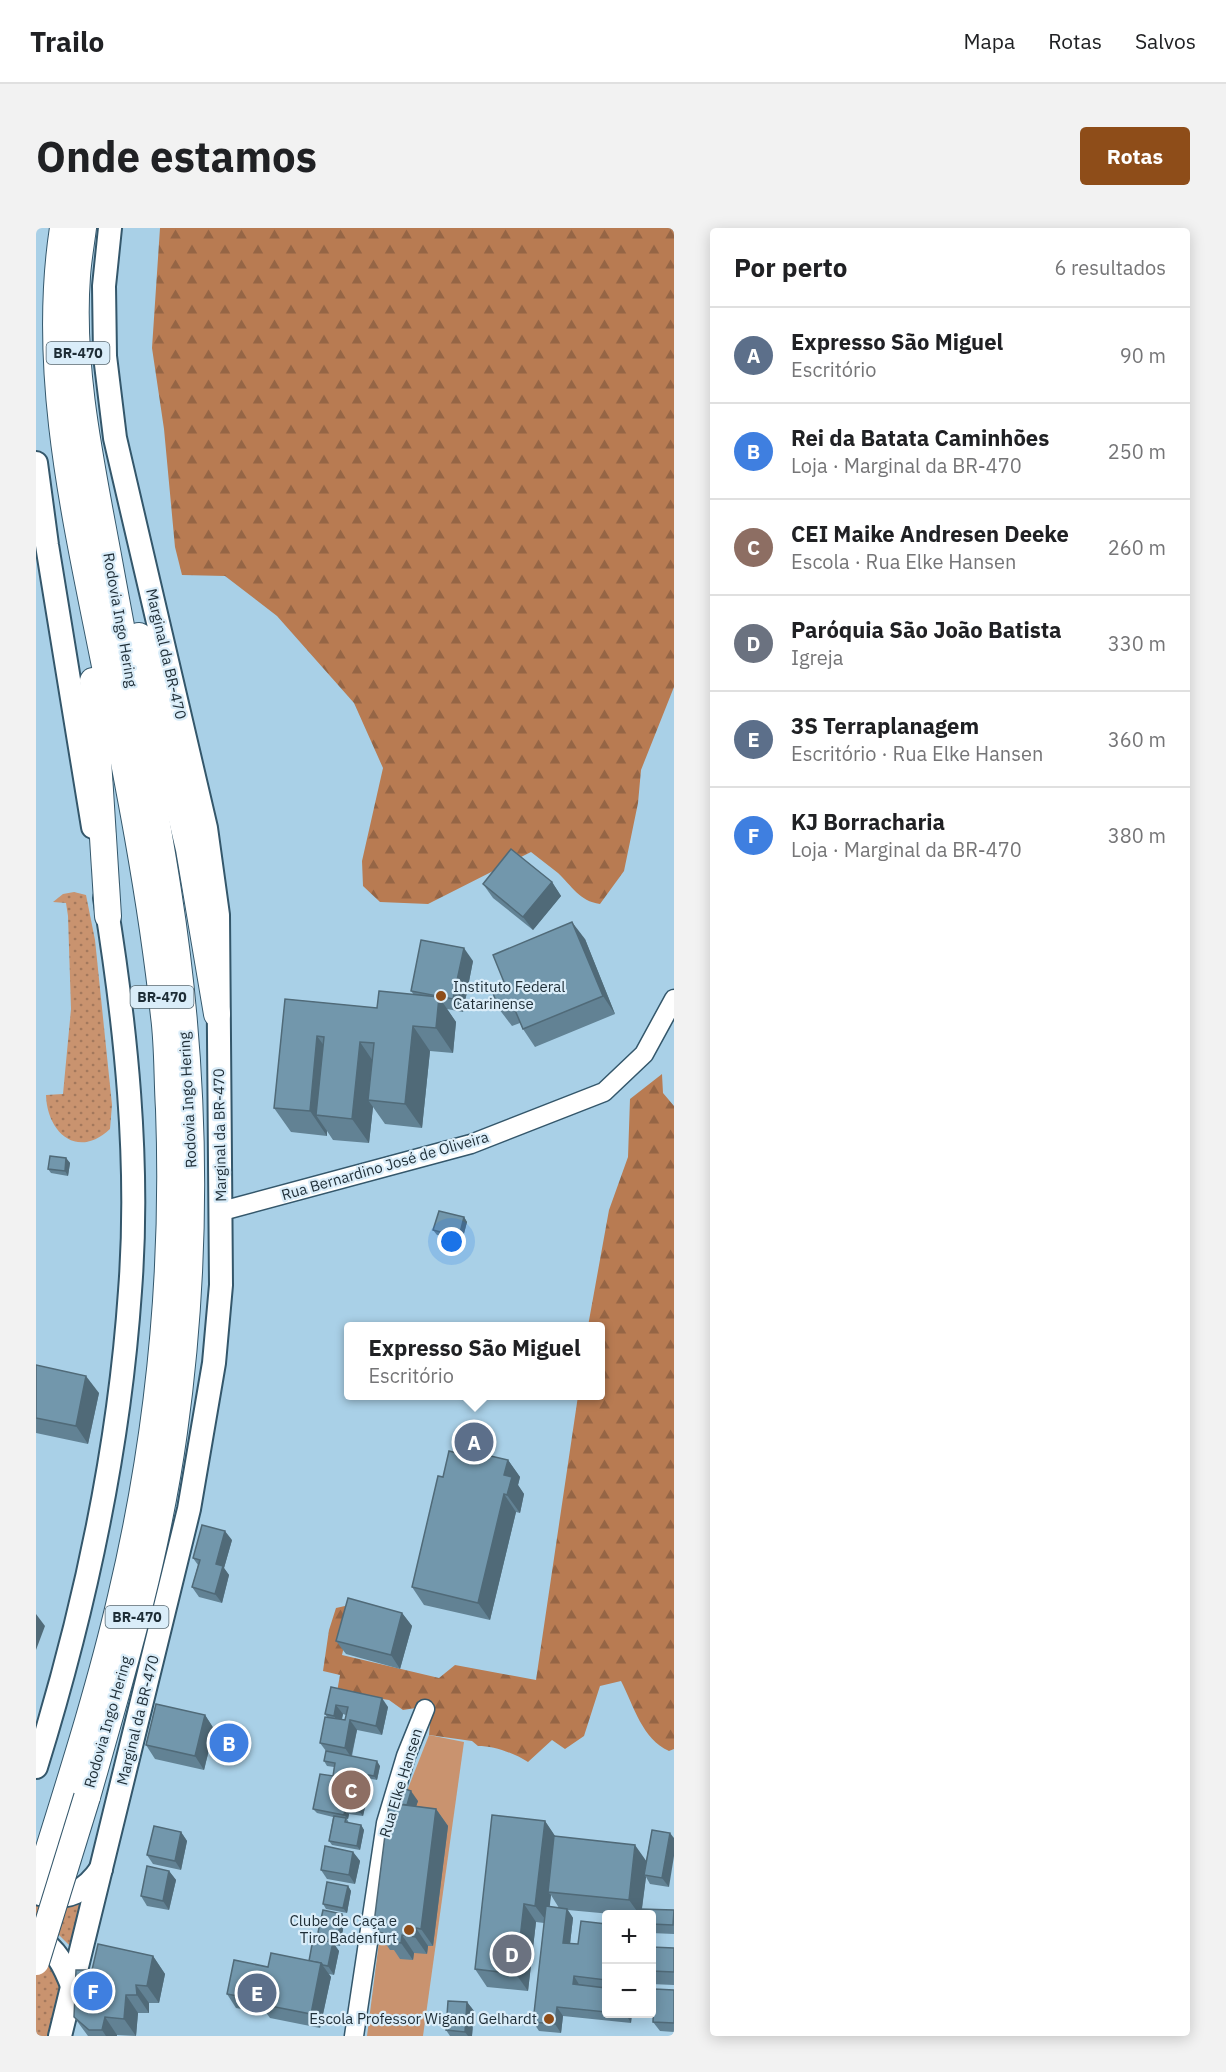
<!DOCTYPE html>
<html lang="pt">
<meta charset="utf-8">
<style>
:root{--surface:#fff;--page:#f2f2f2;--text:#202124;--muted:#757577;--line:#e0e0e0;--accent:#8e4d19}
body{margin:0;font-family:"IBM Plex Sans",sans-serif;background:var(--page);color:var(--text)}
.controls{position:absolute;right:18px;bottom:18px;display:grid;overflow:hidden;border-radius:6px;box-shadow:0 3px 15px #0003}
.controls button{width:54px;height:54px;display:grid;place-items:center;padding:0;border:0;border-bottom:2px solid var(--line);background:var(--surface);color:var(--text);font:30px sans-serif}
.you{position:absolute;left:416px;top:1014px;width:21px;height:21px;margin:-15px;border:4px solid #fff;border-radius:50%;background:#1a73e8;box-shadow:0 0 0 9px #1a73e833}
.badge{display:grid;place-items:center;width:39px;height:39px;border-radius:50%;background:var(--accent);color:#fff;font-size:20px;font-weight:700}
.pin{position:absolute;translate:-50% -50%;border:3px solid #fff;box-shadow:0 2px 6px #0006}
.popup{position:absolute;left:308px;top:1094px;width:261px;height:78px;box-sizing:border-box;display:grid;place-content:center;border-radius:6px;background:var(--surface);filter:drop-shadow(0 2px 4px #0005);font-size:20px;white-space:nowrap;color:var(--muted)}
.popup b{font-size:22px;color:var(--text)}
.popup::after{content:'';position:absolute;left:50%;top:100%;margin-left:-12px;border:12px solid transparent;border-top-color:var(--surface)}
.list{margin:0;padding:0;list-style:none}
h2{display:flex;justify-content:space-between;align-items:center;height:78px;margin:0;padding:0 24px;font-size:26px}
h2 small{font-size:20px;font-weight:400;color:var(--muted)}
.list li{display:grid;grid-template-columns:39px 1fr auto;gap:18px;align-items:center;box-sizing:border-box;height:96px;padding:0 24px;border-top:2px solid var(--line)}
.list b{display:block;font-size:22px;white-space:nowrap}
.list p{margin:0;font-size:20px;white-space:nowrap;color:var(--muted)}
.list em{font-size:20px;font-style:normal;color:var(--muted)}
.map{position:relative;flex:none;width:638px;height:1808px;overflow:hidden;border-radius:6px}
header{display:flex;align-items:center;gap:36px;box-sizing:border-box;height:84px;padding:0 30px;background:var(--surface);border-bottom:2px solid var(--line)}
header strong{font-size:28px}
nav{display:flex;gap:33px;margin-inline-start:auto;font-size:21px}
.intro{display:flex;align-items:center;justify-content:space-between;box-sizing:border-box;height:144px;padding:0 36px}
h1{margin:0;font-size:42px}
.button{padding:15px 27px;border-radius:6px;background:var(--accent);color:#fff;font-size:21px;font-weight:700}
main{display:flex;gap:36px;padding:0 36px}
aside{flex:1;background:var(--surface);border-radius:6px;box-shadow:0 3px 15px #0003}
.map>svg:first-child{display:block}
</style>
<header>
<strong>Trailo</strong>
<nav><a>Mapa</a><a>Rotas</a><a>Salvos</a></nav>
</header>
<div class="intro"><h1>Onde estamos</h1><a class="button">Rotas</a></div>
<main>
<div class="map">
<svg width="638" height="1808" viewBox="0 0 638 1808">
<defs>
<pattern id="grass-dots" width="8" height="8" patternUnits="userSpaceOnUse" patternTransform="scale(1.5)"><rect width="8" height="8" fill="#c9936f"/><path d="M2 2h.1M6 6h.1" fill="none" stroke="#a3785c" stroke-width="1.8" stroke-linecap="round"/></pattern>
<pattern id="forest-firs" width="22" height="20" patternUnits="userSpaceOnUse" patternTransform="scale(1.5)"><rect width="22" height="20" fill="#b87b52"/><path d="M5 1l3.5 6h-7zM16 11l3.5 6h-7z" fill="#956545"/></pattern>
</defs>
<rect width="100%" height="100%" fill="#a9d0e7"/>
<g fill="url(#grass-dots)">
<path d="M38 664 50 667 59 712 76 877 74 901C41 932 11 904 10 867L27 866 35 781 32 688 30 675 17 674 27 666Z"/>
<polygon points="46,1675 35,1719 15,1699 0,1692 0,1676 27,1680"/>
<path d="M0 1724C33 1744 24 1777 14 1808H0Z"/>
</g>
<g fill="url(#forest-firs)">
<path d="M124 0H638V459L605 542 602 575 588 643 564 676C543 673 536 658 522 645 513 638 504 631 495 624L392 676 344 674 327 658 326 633 347 540 318 475 241 388 189 348 146 347 139 319 128 201 116 120Z"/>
<path d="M626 846 627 865 638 878V1521L633 1523C606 1511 598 1478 585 1453L564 1458 548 1508 529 1521 516 1512 492 1534C478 1525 458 1518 442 1518L436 1513 393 1507 395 1482 380 1480 367 1482 353 1472 301 1464 304 1447 287 1443 293 1402 300 1380 318 1376 306 1427 403 1450 419 1437 500 1452 542 1168H564V1098H552L573 982 592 929 594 871Z"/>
</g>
<polygon fill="#c9936f" points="393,1507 428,1514 387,1808 331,1808 358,1596"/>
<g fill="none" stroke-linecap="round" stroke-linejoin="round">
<defs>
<g id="minor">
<polyline points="186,983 435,916 568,864 608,826 638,771"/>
<polyline points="318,1808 350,1595 370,1528 389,1481"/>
</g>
<g id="major">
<polyline points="0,235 11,317 57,599"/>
<path d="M0 1539C48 1384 83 1225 94 1063 104 933 90 799 69 670"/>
<path d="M4 1666C32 1673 50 1663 65 1641"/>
<path d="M0 1709C21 1722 28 1737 37 1760"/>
<polyline points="24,1808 153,1281 178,1135 185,1057 182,687 170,600 79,210 69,128 68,58 74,0"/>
</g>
<g id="highway">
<path d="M47 0C45 16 42 32 41 48 34 142 56 240 73 333 93 443 115 553 132 663 160 842 163 1025 138 1204 121 1328 85 1449 51 1569"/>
<polyline points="103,408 153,621 181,786"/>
<polyline points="57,453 72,688"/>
<path d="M0 1662C30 1565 62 1468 85 1369 123 1209 139 1045 133 881 131 850 132 818 128 788 115 667 91 547 67 428 39 288 5 143 27 0"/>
</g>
</defs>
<use href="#minor" stroke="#34576b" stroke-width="21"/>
<use href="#major" stroke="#34576b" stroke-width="26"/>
<use href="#highway" stroke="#34576b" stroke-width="28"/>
<use href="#minor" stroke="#fff" stroke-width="18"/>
<use href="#major" stroke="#fff" stroke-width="22"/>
<use href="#highway" stroke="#fff" stroke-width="26"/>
<defs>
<polyline id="highway-bridge" points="0,1734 51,1569"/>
</defs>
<use href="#highway-bridge" stroke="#34576b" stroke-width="28" stroke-linecap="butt"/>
<use href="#highway-bridge" stroke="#fff" stroke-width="26"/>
</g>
<g fill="#628294" fill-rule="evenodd">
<polygon points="516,654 525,668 497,702 457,670 447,656"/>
<polygon points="549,711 579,786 499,819 487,801 484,795 476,798 463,781 468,754"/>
<polygon points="437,733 427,784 411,781 420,794 417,825 394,823 386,900 349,896 337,879 333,915 297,912 291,903 291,908 255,904 238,880 249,771 341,780 378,767 375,763"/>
<polygon points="30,930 34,935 32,948 15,945 12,941"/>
<polygon points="428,989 431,994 426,1013 401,1007 397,1002"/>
<polygon points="0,1137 63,1165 52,1216 0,1205"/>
<polygon points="446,1231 472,1232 484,1249 482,1257 488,1266 484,1285 480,1284 454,1392 388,1377 376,1359 407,1249"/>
<polygon points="196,1312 188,1340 193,1347 186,1375 163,1369 156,1359 162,1337 157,1330"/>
<polygon points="366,1385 376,1398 364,1441 310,1426 300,1413"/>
<path d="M295 1459 352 1479 346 1507 321 1502 316 1528 344 1538 341 1552 320 1548 318 1556 329 1558 333 1562 327 1588 313 1586 312 1591H311L313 1595 325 1597 328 1602 324 1622 296 1617 293 1613 297 1589 281 1585 277 1581 297 1548 298 1539 291 1538 288 1533 290 1523 284 1515 291 1489 289 1486ZM307 1486 310 1487 309 1492H306Z"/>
<polygon points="169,1487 178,1501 168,1542 119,1531 110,1517"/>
<polygon points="382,1573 380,1578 400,1581 412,1598 397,1718 392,1718 391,1726 378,1725 377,1732 364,1731 358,1722 354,1722 342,1704 342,1701 338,1695 358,1575"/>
<path d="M509 1593 519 1608 610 1633 616 1602 633 1659 614 1656 610 1649 606 1681 638 1682V1706L615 1705V1686H575L532 1682 537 1690 534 1716H542L570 1696V1785H596L595 1795 527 1788 525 1805 503 1803 497 1794 508 1695 500 1694 492 1763 451 1759 439 1741ZM515 1667 523 1680 513 1679Z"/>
<polygon points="145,1604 151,1613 145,1642 117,1636 111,1627"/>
<polygon points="317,1624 324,1633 319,1656 291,1651 285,1642"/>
<polygon points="133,1643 140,1652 133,1682 111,1678 105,1668"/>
<polygon points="312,1658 315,1663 311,1685 290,1681 287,1676"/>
<polygon points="309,1690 304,1718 298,1717 303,1723 298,1747 293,1746 295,1749 284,1800 234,1790 224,1776 218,1775 216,1783 200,1780 191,1766 273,1733 283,1712 281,1709"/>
<polygon points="615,1719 638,1720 638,1757 615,1756"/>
<polygon points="117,1728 129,1746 123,1775 113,1775 113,1785 102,1785 100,1808 81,1807 81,1808 52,1808 38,1789 56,1742"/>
<polygon points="638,1762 638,1804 624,1803 617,1794"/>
<polygon points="431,1774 438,1783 436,1808 414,1808 410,1802"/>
</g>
<g fill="#506a78">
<polygon points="516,654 525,668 497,702 487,689"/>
<polygon points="536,694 549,711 579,786 567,768"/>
<polygon points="428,720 437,733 427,784 417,771"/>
<polygon points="403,769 420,794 417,825 400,800"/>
<polygon points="377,798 394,823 386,900 369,876"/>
<polygon points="281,808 299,833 280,887 291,903 291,908 274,883"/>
<polygon points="324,814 341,839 332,872 337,879 333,915 316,891"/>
<polygon points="30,930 34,935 32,948 29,943"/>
<polygon points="428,989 431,994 426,1013 423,1009"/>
<polygon points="50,1148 63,1165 52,1216 40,1198"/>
<polygon points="472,1232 484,1249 482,1257 488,1266 484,1285 471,1267 468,1247"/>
<polygon points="468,1266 480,1284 454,1392 442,1375"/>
<polygon points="189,1303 196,1312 188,1340 193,1347 186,1375 179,1366 180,1336"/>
<polygon points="366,1385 376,1398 364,1441 355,1427"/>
<polygon points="0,1386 9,1398 0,1422"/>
<polygon points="346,1470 352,1479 346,1507 340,1498"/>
<polygon points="300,1477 307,1486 304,1497 298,1488"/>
<polygon points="169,1487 178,1501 168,1542 159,1528"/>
<polygon points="314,1492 321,1502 315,1529 309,1520"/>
<polygon points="341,1533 344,1538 341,1552 338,1548"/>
<polygon points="317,1544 320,1548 318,1560 314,1555"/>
<polygon points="329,1558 333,1562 327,1588 324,1584"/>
<polygon points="375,1563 382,1573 376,1591 369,1581"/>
<polygon points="309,1581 313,1586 312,1591 308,1587"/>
<polygon points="400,1581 412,1598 397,1718 385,1701"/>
<polygon points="509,1593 521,1611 512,1664 515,1667 512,1695 499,1678"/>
<polygon points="325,1597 328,1602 324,1622 321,1618"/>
<polygon points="145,1604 151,1613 145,1642 139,1633"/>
<polygon points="634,1605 638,1610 638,1628 633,1659 626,1650"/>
<polygon points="599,1617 611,1634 608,1647 610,1649 605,1686 603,1686 593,1672"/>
<polygon points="317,1624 324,1633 319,1656 313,1647"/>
<polygon points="133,1643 140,1652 133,1682 127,1673"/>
<polygon points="312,1658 315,1663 311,1685 307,1680"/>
<polygon points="488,1676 500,1694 492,1763 480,1746"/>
<polygon points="531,1681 537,1690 533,1724 527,1715"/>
<polygon points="306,1686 309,1690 304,1718 301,1713"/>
<polygon points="380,1700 392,1718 391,1726 379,1709"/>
<polygon points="366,1707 378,1725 377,1732 365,1715"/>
<polygon points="297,1714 303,1723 298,1747 292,1738"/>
<polygon points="117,1728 129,1746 123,1775 111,1758"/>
<polygon points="285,1735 295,1749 284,1800 275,1786"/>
<polygon points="538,1748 544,1758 537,1756"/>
<polygon points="100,1757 113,1775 113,1785 101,1767"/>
<polygon points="208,1762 218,1775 216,1783 206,1769"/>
<polygon points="90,1767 102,1785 100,1808 88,1791"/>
<polygon points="431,1774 438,1783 436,1808 432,1808 429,1804"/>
<polygon points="521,1779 527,1788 525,1805 519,1796"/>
<polygon points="589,1785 596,1785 595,1795"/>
<polygon points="69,1789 81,1807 81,1808 70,1808 66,1802"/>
</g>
<g fill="#7297ac" stroke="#506a78" stroke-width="1.5">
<polygon points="475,621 516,654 487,689 447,656"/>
<polygon points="536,694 567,768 487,801 476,775 463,781 455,760 468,754 457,727"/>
<polygon points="385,712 428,720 417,771 375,763"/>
<polygon points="343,763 403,769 400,800 377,798 369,876 332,872 338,815 324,814 316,891 280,887 288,809 281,808 274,883 238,880 249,771 341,780"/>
<polygon points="14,928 30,930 29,943 12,941"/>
<polygon points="403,983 428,989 423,1009 397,1002"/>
<polygon points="0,1137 50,1148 40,1198 0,1190"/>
<polygon points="413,1223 446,1231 446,1226 472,1232 468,1247 476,1249 471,1267 468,1266 442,1375 376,1359 402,1248 407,1249"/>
<polygon points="166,1297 189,1303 180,1336 187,1338 179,1366 156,1359 164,1332 157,1330"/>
<polygon points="312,1370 366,1385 355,1427 300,1413"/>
<polygon points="295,1459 346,1470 340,1498 314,1492 309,1520 284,1515 289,1489 309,1492 312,1479 300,1477 298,1488 289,1486"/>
<polygon points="120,1476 169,1487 159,1528 110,1517"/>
<polygon points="290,1523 341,1533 338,1548 317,1544 314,1555 329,1558 324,1584 309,1581 308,1587 277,1581 284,1546 297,1548 299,1535 288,1533"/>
<polygon points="364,1559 375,1563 371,1577 358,1575"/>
<polygon points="353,1575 400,1581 385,1701 380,1700 379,1709 366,1707 365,1715 351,1713 352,1706 342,1704 343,1696 338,1695"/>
<polygon points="456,1587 509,1593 499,1678 488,1676 480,1746 439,1741"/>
<polygon points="298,1588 310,1590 309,1594 325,1597 321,1618 293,1613"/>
<polygon points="118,1598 145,1604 139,1633 111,1627"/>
<polygon points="616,1602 634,1605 626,1650 608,1647"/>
<polygon points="518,1608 599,1617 593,1672 512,1664"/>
<polygon points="289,1618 317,1624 313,1647 285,1642"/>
<polygon points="111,1638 133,1643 127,1673 105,1668"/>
<polygon points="291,1654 312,1658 307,1680 287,1676"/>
<polygon points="510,1678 531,1681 527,1715 542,1716 545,1693 570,1696 570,1752 538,1748 537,1756 570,1760 570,1784 521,1779 519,1796 497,1794"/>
<polygon points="604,1681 638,1682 637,1697 615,1696 615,1686 604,1686"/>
<polygon points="287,1682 306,1686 301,1713 281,1709"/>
<polygon points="277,1711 297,1714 292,1738 287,1737 285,1735 273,1733"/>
<polygon points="62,1716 117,1728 111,1758 100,1757 101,1767 90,1767 88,1791 69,1789 66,1802 53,1802 38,1789 40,1742 56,1742"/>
<polygon points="615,1719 638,1720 638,1744 615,1743"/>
<polygon points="235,1725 285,1735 275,1786 224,1776 226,1765 208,1762 206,1769 191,1766 198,1732 232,1739"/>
<polygon points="618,1761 638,1762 638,1795 617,1794"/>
<polygon points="412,1773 431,1774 429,1804 410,1802"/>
</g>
<g fill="#8e4d19" stroke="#daedf9" stroke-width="2">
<circle cx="405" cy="768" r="6"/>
<circle cx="373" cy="1702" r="6"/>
<circle cx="513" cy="1791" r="6"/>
</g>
<g text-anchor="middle" stroke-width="4.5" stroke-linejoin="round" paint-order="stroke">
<g fill="#daedf9" stroke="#566770" stroke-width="1.5">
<rect x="10.5" y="114" width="63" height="22" rx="4.5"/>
<rect x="94.5" y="758" width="63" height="22" rx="4.5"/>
<rect x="69.5" y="1378" width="63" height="22" rx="4.5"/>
</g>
<g font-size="14" font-weight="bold" fill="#1e2d36">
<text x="42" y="130">BR-470</text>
<text x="126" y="774">BR-470</text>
<text x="101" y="1394">BR-470</text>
</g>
<g font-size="15" fill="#1e2d36" stroke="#daedf9">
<text transform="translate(84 392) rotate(80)" y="5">Rodovia Ingo Hering</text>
<text transform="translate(130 426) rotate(77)" y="5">Marginal da BR-470</text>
<text transform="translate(152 872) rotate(-93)" y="5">Rodovia Ingo Hering</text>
<text transform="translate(184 907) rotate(-91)" y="5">Marginal da BR-470</text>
<text transform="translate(349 938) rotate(-16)" y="5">Rua Bernardino José de Oliveira</text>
<text transform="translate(102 1492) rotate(-76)" y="5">Marginal da BR-470</text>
<text transform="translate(72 1494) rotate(-74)" y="5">Rodovia Ingo Hering</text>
<text transform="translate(365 1555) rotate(-73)" y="5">Rua Elke Hansen</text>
</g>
<g font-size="15" fill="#1e2d36" stroke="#daedf9" text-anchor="end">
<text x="417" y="764" text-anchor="start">Instituto Federal<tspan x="417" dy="17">Catarinense</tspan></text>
<text x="361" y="1698">Clube de Caça e<tspan x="361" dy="17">Tiro Badenfurt</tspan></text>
<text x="501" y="1796">Escola Professor Wigand Gelhardt</text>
</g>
</g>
</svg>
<div class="controls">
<button>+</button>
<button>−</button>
</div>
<div class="you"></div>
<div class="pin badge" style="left:438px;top:1214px;background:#5c6f8a">A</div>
<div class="popup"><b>Expresso São Miguel</b>Escritório</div>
<div class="pin badge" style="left:193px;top:1515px;background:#3f7fe0">B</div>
<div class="pin badge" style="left:315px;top:1562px;background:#8d6e63">C</div>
<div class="pin badge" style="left:476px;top:1726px;background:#6b7280">D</div>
<div class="pin badge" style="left:221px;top:1765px;background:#5c6f8a">E</div>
<div class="pin badge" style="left:57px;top:1763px;background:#3f7fe0">F</div>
</div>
<aside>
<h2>Por perto<small>6 resultados</small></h2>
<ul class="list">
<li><span class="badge" style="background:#5c6f8a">A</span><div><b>Expresso São Miguel</b><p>Escritório</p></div><em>90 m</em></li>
<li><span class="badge" style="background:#3f7fe0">B</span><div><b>Rei da Batata Caminhões</b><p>Loja · Marginal da BR-470</p></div><em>250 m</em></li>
<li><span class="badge" style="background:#8d6e63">C</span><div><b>CEI Maike Andresen Deeke</b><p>Escola · Rua Elke Hansen</p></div><em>260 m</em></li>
<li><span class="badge" style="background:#6b7280">D</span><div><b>Paróquia São João Batista</b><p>Igreja</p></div><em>330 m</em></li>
<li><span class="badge" style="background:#5c6f8a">E</span><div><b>3S Terraplanagem</b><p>Escritório · Rua Elke Hansen</p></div><em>360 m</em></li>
<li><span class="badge" style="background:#3f7fe0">F</span><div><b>KJ Borracharia</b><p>Loja · Marginal da BR-470</p></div><em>380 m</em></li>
</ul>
</aside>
</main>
